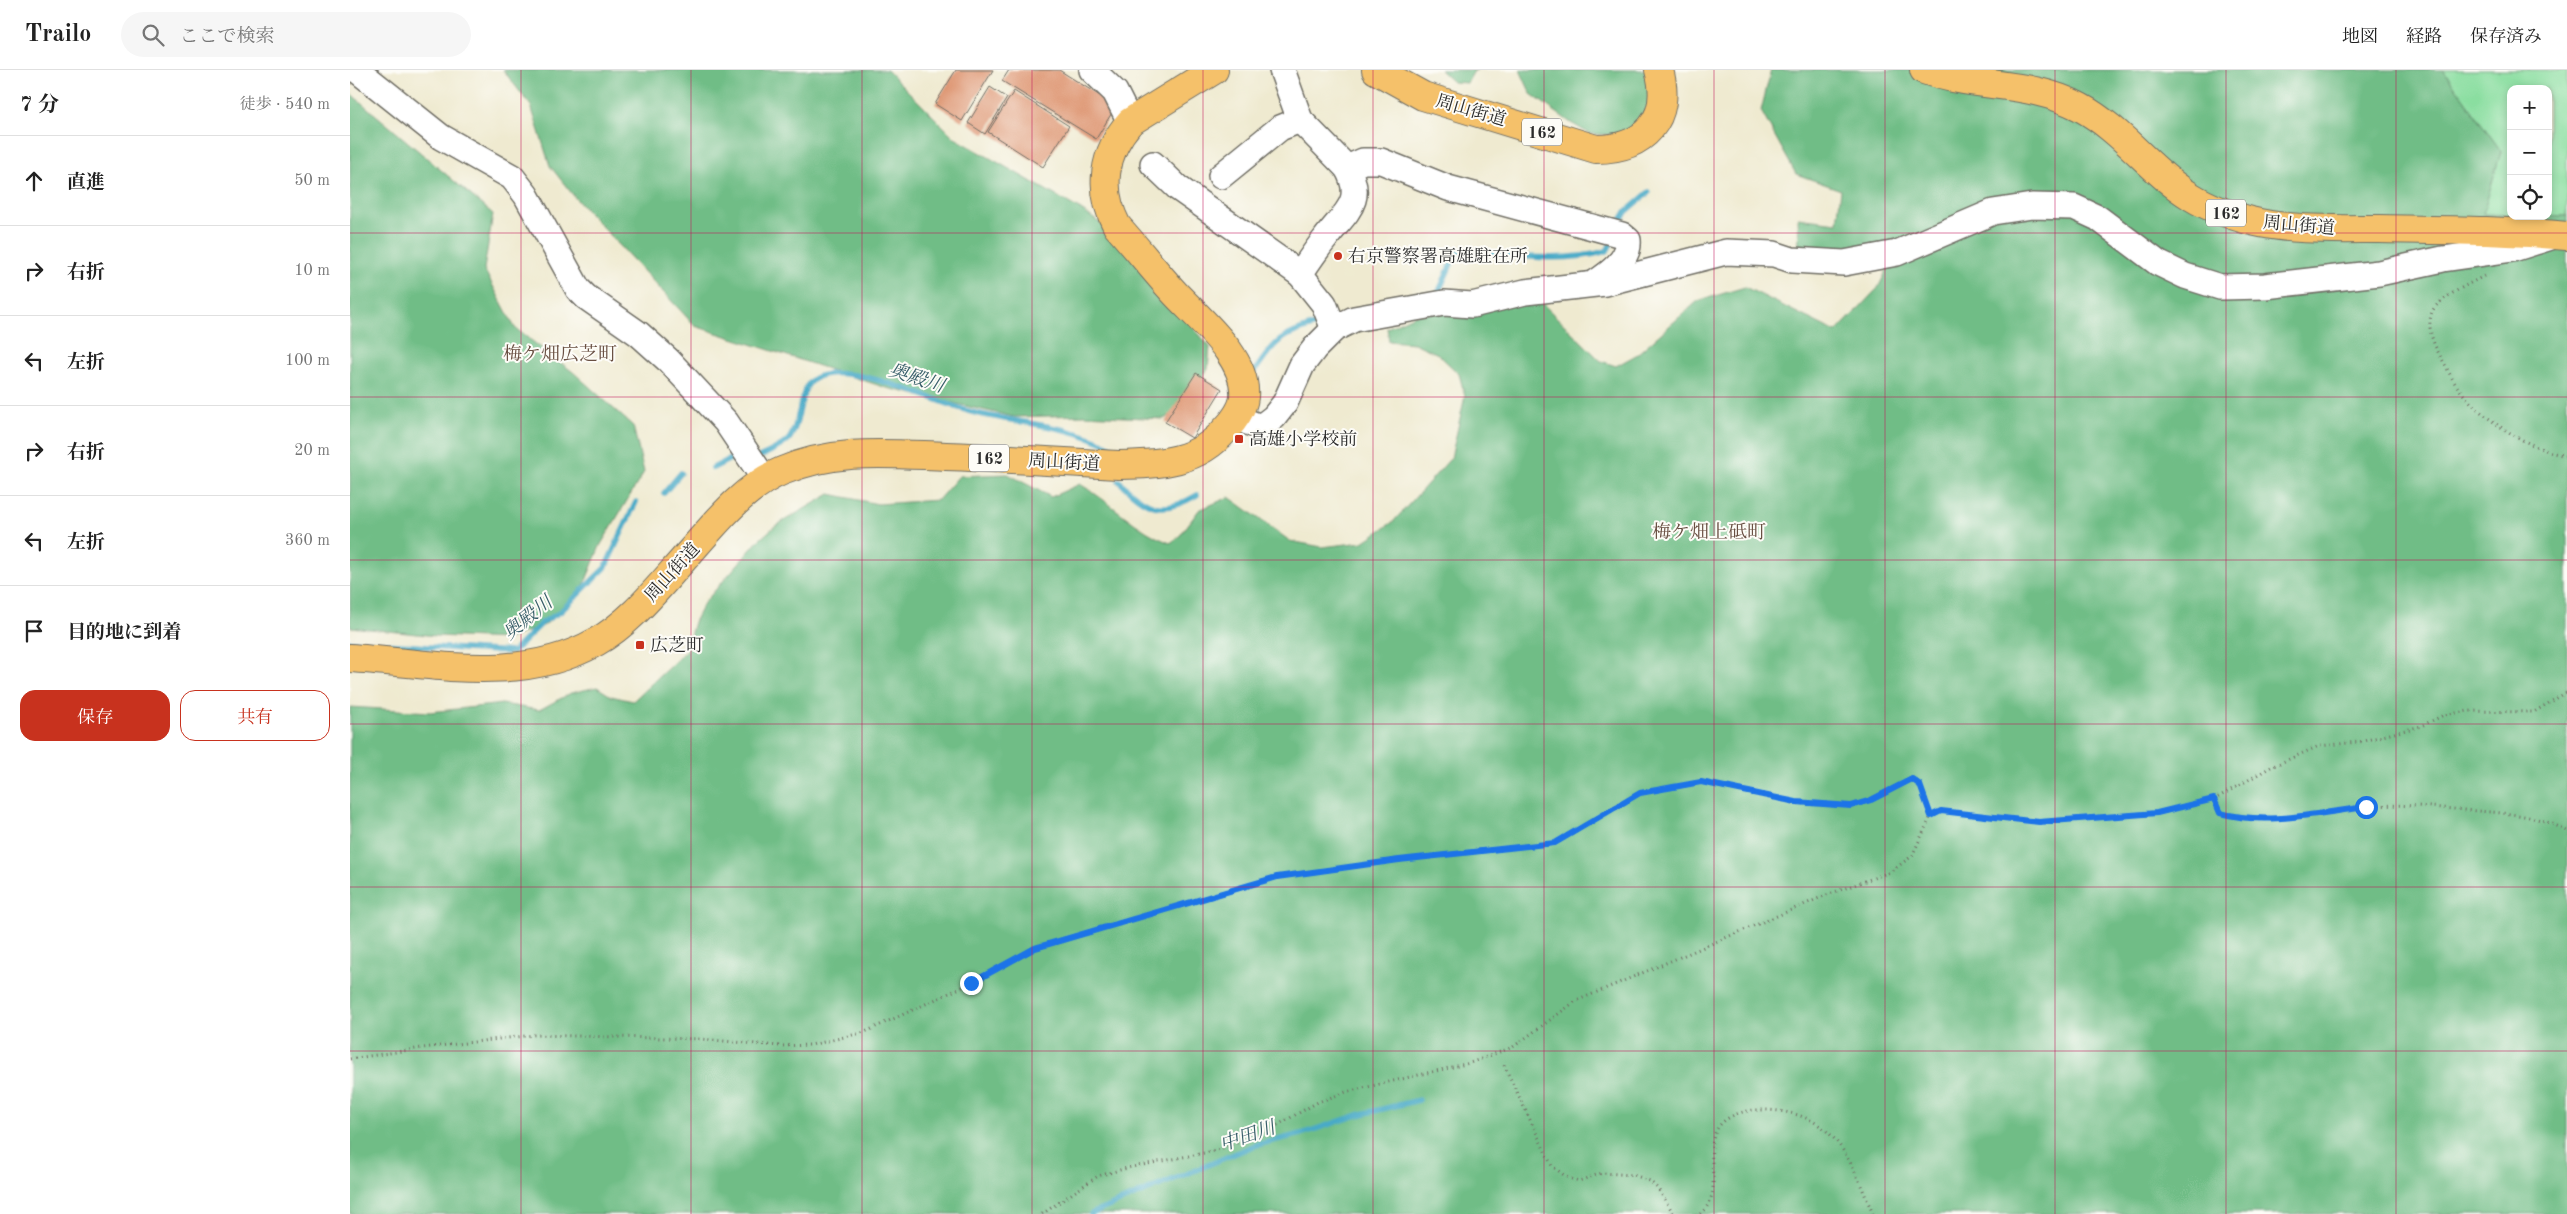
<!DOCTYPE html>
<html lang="ja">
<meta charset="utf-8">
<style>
:root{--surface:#fff;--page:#f6f6f6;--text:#222;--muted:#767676;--line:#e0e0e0;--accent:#c8321e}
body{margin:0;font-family:"Old Standard TT","Noto Serif JP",serif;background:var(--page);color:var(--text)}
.controls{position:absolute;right:15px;top:15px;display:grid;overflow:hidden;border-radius:10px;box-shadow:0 2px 8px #0003}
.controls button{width:45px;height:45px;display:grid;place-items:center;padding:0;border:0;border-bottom:1px solid var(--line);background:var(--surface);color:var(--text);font:25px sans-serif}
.stop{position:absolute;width:15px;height:15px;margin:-11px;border:4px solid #1a73e8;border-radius:50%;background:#fff}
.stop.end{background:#1a73e8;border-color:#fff;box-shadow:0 1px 5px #0008}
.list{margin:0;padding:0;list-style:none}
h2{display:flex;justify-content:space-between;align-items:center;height:65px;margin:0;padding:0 20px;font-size:21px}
h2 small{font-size:16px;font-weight:400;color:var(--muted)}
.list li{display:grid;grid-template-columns:32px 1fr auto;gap:15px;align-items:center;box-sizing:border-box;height:90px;padding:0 20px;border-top:1px solid var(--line)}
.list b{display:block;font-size:19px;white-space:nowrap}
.list em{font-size:16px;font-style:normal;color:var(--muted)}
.actions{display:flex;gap:10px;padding:15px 20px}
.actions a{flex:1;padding:11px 0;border:1px solid var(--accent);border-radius:15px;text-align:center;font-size:18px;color:var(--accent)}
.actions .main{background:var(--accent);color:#fff}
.icon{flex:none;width:28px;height:28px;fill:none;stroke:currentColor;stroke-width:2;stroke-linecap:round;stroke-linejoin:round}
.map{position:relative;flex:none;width:2217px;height:1144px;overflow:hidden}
header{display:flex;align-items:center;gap:30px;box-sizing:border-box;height:70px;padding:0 25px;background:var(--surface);border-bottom:1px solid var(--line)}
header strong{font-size:24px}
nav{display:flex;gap:28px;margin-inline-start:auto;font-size:18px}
.search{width:350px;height:45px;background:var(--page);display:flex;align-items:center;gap:12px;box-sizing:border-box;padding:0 18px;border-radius:28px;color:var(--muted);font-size:19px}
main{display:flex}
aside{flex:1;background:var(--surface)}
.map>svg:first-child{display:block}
</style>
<header>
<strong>Trailo</strong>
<div class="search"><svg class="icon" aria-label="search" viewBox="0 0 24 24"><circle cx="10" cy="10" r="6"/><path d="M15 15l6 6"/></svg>ここで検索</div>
<nav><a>地図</a><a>経路</a><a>保存済み</a></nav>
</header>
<main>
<aside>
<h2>7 分<small>徒歩 · 540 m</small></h2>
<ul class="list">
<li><svg class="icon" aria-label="ahead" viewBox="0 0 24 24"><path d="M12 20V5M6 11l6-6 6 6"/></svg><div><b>直進</b></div><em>50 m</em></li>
<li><svg class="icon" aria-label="right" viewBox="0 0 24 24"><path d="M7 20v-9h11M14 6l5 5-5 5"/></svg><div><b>右折</b></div><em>10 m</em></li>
<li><svg class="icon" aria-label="left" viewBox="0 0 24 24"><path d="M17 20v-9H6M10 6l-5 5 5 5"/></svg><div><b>左折</b></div><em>100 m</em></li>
<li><svg class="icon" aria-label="right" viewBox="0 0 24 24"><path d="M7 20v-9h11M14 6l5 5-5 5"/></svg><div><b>右折</b></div><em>20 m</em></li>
<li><svg class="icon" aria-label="left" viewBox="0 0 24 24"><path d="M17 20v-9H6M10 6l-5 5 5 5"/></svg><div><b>左折</b></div><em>360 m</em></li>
<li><svg class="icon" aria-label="arrive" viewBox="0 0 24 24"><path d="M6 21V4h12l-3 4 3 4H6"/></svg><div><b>目的地に到着</b></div></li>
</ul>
<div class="actions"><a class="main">保存</a><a>共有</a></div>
</aside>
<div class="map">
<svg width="2217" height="1144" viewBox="0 0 2217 1144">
<rect width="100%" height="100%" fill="#fdfcf7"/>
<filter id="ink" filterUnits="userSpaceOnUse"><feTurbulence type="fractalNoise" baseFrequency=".02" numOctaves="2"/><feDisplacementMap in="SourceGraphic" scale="10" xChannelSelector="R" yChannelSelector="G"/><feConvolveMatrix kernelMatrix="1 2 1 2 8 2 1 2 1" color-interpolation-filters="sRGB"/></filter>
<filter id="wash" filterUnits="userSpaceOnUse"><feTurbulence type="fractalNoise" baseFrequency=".0096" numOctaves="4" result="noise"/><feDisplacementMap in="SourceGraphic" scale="20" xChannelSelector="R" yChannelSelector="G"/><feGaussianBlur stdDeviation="1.12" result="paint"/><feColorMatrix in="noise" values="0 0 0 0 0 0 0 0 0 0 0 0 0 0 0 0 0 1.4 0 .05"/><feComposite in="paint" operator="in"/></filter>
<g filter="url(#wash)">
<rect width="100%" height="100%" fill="#efead0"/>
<polygon fill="#8adea0" stroke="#5a8466" points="2093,0 2217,0 2217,146 2198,146 2198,19 2161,19 2161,145 2133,144 2151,81"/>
<g fill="#6fbd86" stroke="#4d7458">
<polygon points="153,0 537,0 605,68 731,140 759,159 860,277 858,299 833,336 814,349 735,345 664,347 537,318 345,256 227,130 200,96 181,36"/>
<polygon points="1090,0 1127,0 1124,1 1117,13 1103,12"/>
<polygon points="1170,0 1312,0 1310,30 1275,65 1240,64 1221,53 1181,24"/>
<path d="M1421 0H2093L2151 81 2133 144 2217 146V1144H0V637L80 642 152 634 189 640 221 623 247 617 261 626 283 631 336 581 344 552 354 533 409 470 425 456 480 424 528 434 588 430 609 406 658 404 701 427 730 414C761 432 787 461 820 473L828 468 849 440 879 427 940 471 972 477 1013 472 1043 452 1101 388 1115 326 1109 304 1088 284 1064 273 1039 271 1037 258 1065 245 1191 232 1251 291 1266 296 1286 285 1348 231 1395 217 1486 262 1528 218 1537 200 1535 181 1497 187 1449 177 1448 148 1487 153 1491 120 1446 104 1411 41Z"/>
<polygon points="0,23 143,144 134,199 165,258 223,302 283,356 294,402 250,476 232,520 195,555 157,569 86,566 0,557"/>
</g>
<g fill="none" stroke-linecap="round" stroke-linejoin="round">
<g stroke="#48aac7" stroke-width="5.5">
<polyline points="1267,157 1276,142 1299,122"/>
<path d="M1089 221 1106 183 1114 181C1160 185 1212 194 1257 181L1264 168"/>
<path d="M905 301C928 266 933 266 971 253"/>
<path d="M407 388C417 383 432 377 439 369 452 352 448 317 465 308 499 290 584 331 618 341 665 354 717 353 761 377"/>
<polyline points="363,398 386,386"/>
<path d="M769 411C797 439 812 446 847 425"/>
<polyline points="314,423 331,403"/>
<polyline points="0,572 163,582 193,552 210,542 255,498 286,432"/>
<polyline points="741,1144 903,1076 951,1064 1008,1045 1069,1030"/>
</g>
</g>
<g id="blocks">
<g fill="#dd926d">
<polygon points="606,0 643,0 612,51 585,34"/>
<polygon points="659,0 709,0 766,36 746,69 652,11"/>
<polygon points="640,17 657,28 635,64 618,53"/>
<polygon points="664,21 719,56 693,97 638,62"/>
<polygon points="846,303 872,319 842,368 815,352"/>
</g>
</g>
</g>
<g filter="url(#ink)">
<use href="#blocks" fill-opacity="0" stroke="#706e65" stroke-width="1"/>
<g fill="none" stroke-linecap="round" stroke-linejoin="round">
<defs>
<g id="minor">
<polyline points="7,0 91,67 162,107 176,125 228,219 236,227 289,264 318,290 376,352 415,410"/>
<polyline points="742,0 765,22 780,52"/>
<polyline points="932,0 950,50 997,98"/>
<polyline points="803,94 828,118 950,204 974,234 984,259"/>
<polyline points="871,106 930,58 950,50"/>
<path d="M950 204C958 192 966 180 975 169 994 143 1016 132 997 98L1013 91H1031L1098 118 1272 165 1278 170C1280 189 1260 203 1245 213"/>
<polyline points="886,348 911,357 924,347 935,333 952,295 965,278 984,259 1004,249 1094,233 1122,235 1175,222 1255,213 1376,182 1424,184 1442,190 1494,193 1547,183 1643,142 1682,136 1724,137 1748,148 1808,193 1835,206 1870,217 1915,216 2029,203 2093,189 2163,179 2204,166"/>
</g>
<g id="highway">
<path d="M1026 0 1073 26 1246 79C1294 79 1323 49 1309 0"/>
<path d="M1574 0C1627 19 1679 10 1730 37 1773 60 1801 102 1842 127 1860 138 1880 145 1901 151 1942 161 1986 159 2029 159 2092 160 2154 160 2217 166"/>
<path d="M0 588C81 593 171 615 246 572 280 553 306 520 332 491 361 459 391 418 432 401 487 378 538 384 596 386 654 388 711 392 769 395 810 394 848 393 876 359 884 351 893 338 894 327 898 286 846 247 822 220 803 199 786 177 767 156 748 120 753 83 780 52L864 0"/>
</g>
</defs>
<use href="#minor" stroke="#706e65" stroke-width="28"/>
<use href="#highway" stroke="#706e65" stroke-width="30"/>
<g stroke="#706e65" stroke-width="3" stroke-dasharray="1 4" stroke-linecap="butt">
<path d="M2134 206C2121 213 2087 229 2082 242 2076 258 2084 276 2092 289 2097 298 2101 308 2107 316 2128 347 2180 380 2217 386"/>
<path d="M1865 729 1870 743C1917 757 1968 742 2016 737 2049 733 2081 737 2114 740 2150 743 2185 743 2217 761"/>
<polyline points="0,989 72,978 184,965 351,969 430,976 461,975 515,962 621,913 685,878 927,807 1049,790 1205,773 1290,723 1351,712 1446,733 1501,736 1521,730 1562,709 1570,715 1581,746"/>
<polyline points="1154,995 1202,1096 1218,1108 1229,1111 1252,1103 1284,1105 1300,1111 1308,1119 1324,1144"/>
<polyline points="692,1144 748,1106 777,1098 864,1081 912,1064 968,1032 996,1022 1120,993 1163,977 1226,931 1479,824 1540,802 1562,786 1581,746 1591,741 1689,752 1807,743 1865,729 1921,697 1969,676 2009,672 2071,656 2094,645 2118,641 2184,642 2217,622"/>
<path d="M1350 1144C1376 1123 1353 1087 1366 1061 1373 1047 1391 1041 1405 1040 1483 1038 1497 1082 1523 1144"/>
</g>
<use href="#minor" stroke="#fff" stroke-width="25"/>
<use href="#highway" stroke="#f5c16b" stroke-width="28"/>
</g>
</g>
<g fill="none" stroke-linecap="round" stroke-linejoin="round" filter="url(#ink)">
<path stroke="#1a73e8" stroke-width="6" d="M621 913 685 878 927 807 1049 790 1205 773 1290 723 1351 712 1446 732 1501 736 1521 730 1562 709 1570 715 1581 746 1591 741 1689 752 1807 743 1864 729 1870 743C1917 756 1968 743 2016 737"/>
</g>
<path fill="none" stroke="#c2185b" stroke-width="1" stroke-opacity="0.55" d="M171 0V1144M341 0V1144M512 0V1144M682 0V1144M853 0V1144M1023 0V1144M1194 0V1144M1364 0V1144M1535 0V1144M1705 0V1144M1876 0V1144M2046 0V1144M0 163H2217M0 327H2217M0 490H2217M0 654H2217M0 817H2217M0 981H2217"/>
<g fill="#c8321e" stroke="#fdfcf7" stroke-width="2">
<circle cx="988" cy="186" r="5"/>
<rect x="884" y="364" width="10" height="10" rx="2.5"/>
<rect x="285" y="570" width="10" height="10" rx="2.5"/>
</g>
<g text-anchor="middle" stroke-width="4" stroke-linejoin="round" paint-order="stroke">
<g fill="#fdfcf7" stroke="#6a6a68" stroke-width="1">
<rect x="1172" y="48.5" width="40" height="27" rx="4"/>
<rect x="1856" y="129.5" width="40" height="27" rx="4"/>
<rect x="619" y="374.5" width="40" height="27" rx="4"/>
</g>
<g font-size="16" font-weight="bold" fill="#2b2b2b">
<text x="1192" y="68">162</text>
<text x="1876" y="149">162</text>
<text x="639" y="394">162</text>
</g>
<g font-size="18" fill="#2b2b2b" stroke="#fdfcf7">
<text transform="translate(1121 40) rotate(16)" y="6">周山街道</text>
<text transform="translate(1949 155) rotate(5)" y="6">周山街道</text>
<text transform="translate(714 392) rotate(3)" y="6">周山街道</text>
<text transform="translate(322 502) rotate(-48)" y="6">周山街道</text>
</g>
<g font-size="18" fill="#2b2b2b" stroke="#fdfcf7" text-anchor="start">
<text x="998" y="192">右京警察署高雄駐在所</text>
<text x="899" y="375">高雄小学校前</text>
<text x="300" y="581">広芝町</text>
</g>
<g font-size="19" fill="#694f42" stroke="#fdfcf7">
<text x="210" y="290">梅ケ畑広芝町</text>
<text x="1359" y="468">梅ケ畑上砥町</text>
</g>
<g font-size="19" font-style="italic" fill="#375e69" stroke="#fdfcf7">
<text transform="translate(567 307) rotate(18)" y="7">奥殿川</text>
<text transform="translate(177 547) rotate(-39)" y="7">奥殿川</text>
<text transform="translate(897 1065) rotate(-19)" y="7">中田川</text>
</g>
</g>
</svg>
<div class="controls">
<button>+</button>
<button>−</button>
<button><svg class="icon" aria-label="locate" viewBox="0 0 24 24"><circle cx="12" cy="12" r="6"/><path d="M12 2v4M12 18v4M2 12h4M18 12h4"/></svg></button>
</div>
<div class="stop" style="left:2016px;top:737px"></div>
<div class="stop end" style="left:621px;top:913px"></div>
</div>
</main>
